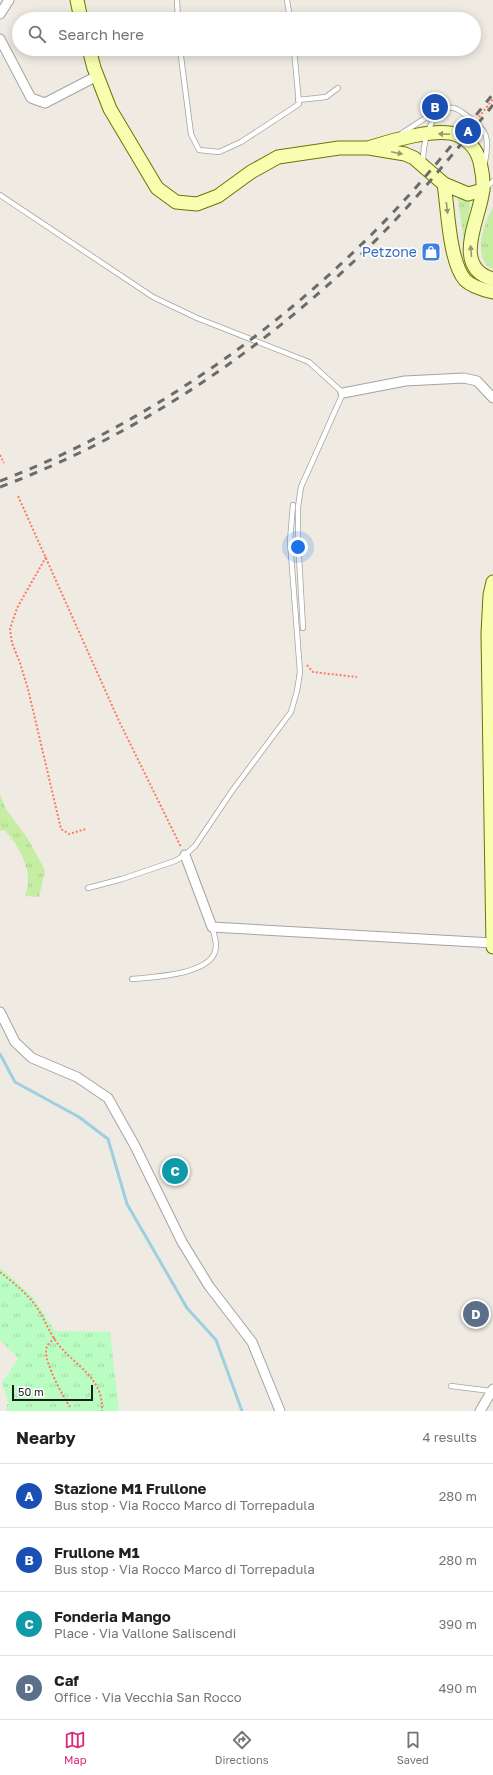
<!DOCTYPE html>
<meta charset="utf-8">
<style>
:root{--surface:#fff;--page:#f2f2f2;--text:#202124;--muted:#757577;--line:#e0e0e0;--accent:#db2777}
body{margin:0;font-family:"Golos Text",sans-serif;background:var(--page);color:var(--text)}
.scale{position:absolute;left:12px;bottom:10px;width:81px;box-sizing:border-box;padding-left:4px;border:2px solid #1d1d1d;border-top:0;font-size:11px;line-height:14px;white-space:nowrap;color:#1d1d1d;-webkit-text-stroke:3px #fff;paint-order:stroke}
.you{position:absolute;left:298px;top:547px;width:14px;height:14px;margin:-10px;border:3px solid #fff;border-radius:50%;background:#1a73e8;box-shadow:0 0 0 6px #1a73e833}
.badge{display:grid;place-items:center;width:26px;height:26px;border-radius:50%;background:var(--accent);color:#fff;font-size:13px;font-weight:700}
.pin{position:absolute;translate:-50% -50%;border:2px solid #fff;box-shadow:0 1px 4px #0006}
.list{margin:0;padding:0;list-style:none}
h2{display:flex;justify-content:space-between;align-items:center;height:52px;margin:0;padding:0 16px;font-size:17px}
h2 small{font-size:13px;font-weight:400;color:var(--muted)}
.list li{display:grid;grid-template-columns:26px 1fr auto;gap:12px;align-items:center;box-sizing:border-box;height:64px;padding:0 16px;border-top:1px solid var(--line)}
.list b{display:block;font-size:15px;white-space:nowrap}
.list p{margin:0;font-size:13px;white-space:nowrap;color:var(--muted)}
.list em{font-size:13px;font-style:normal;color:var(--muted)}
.icon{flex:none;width:22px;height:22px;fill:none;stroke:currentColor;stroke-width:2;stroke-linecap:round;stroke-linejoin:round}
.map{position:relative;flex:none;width:493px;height:1411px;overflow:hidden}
.search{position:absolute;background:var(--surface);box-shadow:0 2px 10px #0003;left:12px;right:12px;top:12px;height:44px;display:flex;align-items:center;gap:10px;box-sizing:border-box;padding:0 14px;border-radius:22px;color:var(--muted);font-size:15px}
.sheet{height:308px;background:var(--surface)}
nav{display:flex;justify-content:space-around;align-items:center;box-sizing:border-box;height:56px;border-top:1px solid var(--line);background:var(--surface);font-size:11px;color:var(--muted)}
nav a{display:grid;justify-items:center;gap:2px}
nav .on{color:var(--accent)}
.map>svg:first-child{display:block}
</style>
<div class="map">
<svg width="493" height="1411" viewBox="0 0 493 1411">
<defs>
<pattern id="grass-tufts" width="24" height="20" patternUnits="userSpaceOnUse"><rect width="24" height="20" fill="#c5eea3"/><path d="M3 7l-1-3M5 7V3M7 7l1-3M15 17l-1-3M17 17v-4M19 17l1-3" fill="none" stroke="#a9cc8c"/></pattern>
<pattern id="park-tufts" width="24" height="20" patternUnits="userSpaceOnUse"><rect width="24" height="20" fill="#bafdc2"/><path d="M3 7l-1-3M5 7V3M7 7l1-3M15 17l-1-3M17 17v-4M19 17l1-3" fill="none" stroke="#9fd8a6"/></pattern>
</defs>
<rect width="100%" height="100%" fill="#efebe2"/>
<g fill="url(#grass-tufts)">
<polygon points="457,194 470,201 466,255"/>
<path d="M493 207V269C471 260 484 222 493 207Z"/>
<path d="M0 794 6 809 28 839 45 870 39 897 25 896C26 892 28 887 28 883 30 866 16 841 4 830L0 831Z"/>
</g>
<polygon fill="url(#park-tufts)" points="0,1267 33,1297 55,1331 110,1332 119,1411 6,1411 8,1401 2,1383 18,1358 0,1340"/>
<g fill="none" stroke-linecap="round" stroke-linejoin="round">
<polyline stroke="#9ecfe0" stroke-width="3" points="0,1054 15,1082 79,1117 108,1139 127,1204 187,1308 216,1340 242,1411"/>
<defs>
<g id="service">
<polyline points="177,0 178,19"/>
<polyline points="287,0 290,19"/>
<polyline points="180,49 191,134 199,150 219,152 241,142 299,104 294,49"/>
<polyline points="298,100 326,97 338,88"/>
<path d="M402 133C416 125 432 111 449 108 456 107 460 111 466 115 487 130 490 136 485 162"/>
<path d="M423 162C423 144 427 128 438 112"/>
<polyline points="486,188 493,181"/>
<polyline points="0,195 153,297 197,318 309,362 343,393 301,487 298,507 298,539 303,628"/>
<polyline points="88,888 122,879 175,861 185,855 195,846 232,791 291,712 297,691 300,672 290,541 293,505"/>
<path d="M132 979C153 977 207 975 215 952 218 944 214 935 212 927"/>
<polyline points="451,1386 491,1391"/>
</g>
<g id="minor">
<polyline points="0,14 9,0"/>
<polyline points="0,39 31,98 45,103 97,76"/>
<polyline points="343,393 405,381 464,378 477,381 493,398"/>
<polyline points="185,855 212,927 493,943"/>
<polyline points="0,1012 15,1042 32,1058 77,1077 108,1098 135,1146 182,1242 209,1286 252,1342 280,1411"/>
<polyline points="480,1411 493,1389"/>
</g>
<g id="secondary">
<polyline points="77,0 81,19"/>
<path d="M89 49 94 68 110 109 157 188 176 202 197 204 218 196 251 172 278 157 339 148H369L405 154 414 158 444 184C448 209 449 261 465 280 472 287 484 290 493 292"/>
<path d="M371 147C389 141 439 127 457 135 471 141 479 153 481 167 483 176 484 186 482 195 478 221 452 268 493 279"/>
<polyline points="444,184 468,194 483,190"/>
<polyline points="493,582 490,595 488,634 493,947"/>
</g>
</defs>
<use href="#service" stroke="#a4a4a4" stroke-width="6"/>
<use href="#minor" stroke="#a4a4a4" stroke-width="11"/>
<use href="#secondary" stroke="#667800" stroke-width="15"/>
<g stroke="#ff7963" stroke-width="2" stroke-dasharray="2 2" stroke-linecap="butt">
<polyline points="479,117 493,99"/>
<polyline points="0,455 4,463"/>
<polyline points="18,496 119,721 181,847"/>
<polyline points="46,557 17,608 10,629 12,643 20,663 28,689 61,829 69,834 86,829"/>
<polyline points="307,665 313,672 357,677"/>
<path d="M0 1272C11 1281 23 1290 32 1301 43 1314 48 1331 58 1344 75 1366 104 1378 102 1411"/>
<path d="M55 1338C51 1341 46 1345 46 1351 45 1363 63 1397 70 1407"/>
</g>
<use href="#service" stroke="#fff" stroke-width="4.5"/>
<use href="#minor" stroke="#fff" stroke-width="9"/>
<use href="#secondary" stroke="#f7feb0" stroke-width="13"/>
<g stroke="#6b6b6b" stroke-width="3" stroke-dasharray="8 8" stroke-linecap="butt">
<path d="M0 481C141 427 271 336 377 229 419 187 456 140 493 94"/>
<path d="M0 487C144 433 273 343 381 235 421 194 457 149 493 105"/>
</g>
</g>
<defs><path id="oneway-solid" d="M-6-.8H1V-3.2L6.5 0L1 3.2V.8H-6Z"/></defs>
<g fill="#95996e">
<use href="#oneway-solid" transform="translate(444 134) rotate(-178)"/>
<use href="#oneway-solid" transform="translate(397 153) rotate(12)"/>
<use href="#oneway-solid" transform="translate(447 208) rotate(83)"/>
<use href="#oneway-solid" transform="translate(471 251) rotate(-95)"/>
</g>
<defs>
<symbol id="shop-square" viewBox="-11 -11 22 22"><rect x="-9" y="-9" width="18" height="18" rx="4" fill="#3f7fe0" stroke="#fff"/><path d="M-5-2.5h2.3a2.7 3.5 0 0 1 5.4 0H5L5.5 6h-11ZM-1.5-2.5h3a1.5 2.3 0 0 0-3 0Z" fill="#fff"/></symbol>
</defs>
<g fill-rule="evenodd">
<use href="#shop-square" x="420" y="241" width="22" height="22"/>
</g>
<g text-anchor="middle" stroke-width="3.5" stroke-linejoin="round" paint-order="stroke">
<g font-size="14" fill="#366cbe" stroke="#fff" text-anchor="end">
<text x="417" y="257">Petzone</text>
</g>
</g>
</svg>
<div class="scale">50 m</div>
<div class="you"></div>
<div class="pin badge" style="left:468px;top:131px;background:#1a4fb4">A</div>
<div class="pin badge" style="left:435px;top:107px;background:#1a4fb4">B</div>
<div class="pin badge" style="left:175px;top:1171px;background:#0f9aa8">C</div>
<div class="pin badge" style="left:476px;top:1314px;background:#5c6f8a">D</div>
<div class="search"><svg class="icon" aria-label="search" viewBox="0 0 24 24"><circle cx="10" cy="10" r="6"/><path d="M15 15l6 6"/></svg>Search here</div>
</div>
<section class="sheet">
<h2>Nearby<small>4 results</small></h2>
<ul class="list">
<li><span class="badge" style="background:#1a4fb4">A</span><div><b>Stazione M1 Frullone</b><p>Bus stop · Via Rocco Marco di Torrepadula</p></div><em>280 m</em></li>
<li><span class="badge" style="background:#1a4fb4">B</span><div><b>Frullone M1</b><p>Bus stop · Via Rocco Marco di Torrepadula</p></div><em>280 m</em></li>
<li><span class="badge" style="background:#0f9aa8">C</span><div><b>Fonderia Mango</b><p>Place · Via Vallone Saliscendi</p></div><em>390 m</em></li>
<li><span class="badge" style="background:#5c6f8a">D</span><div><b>Caf</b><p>Office · Via Vecchia San Rocco</p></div><em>490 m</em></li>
</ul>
</section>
<nav>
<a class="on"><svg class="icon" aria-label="map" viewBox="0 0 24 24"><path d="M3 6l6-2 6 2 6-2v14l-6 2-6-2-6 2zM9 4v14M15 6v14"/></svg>Map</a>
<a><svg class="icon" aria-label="directions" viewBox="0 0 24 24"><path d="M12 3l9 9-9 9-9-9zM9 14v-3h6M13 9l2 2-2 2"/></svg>Directions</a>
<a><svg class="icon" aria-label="saved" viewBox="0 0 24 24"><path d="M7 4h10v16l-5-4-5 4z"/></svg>Saved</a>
</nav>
